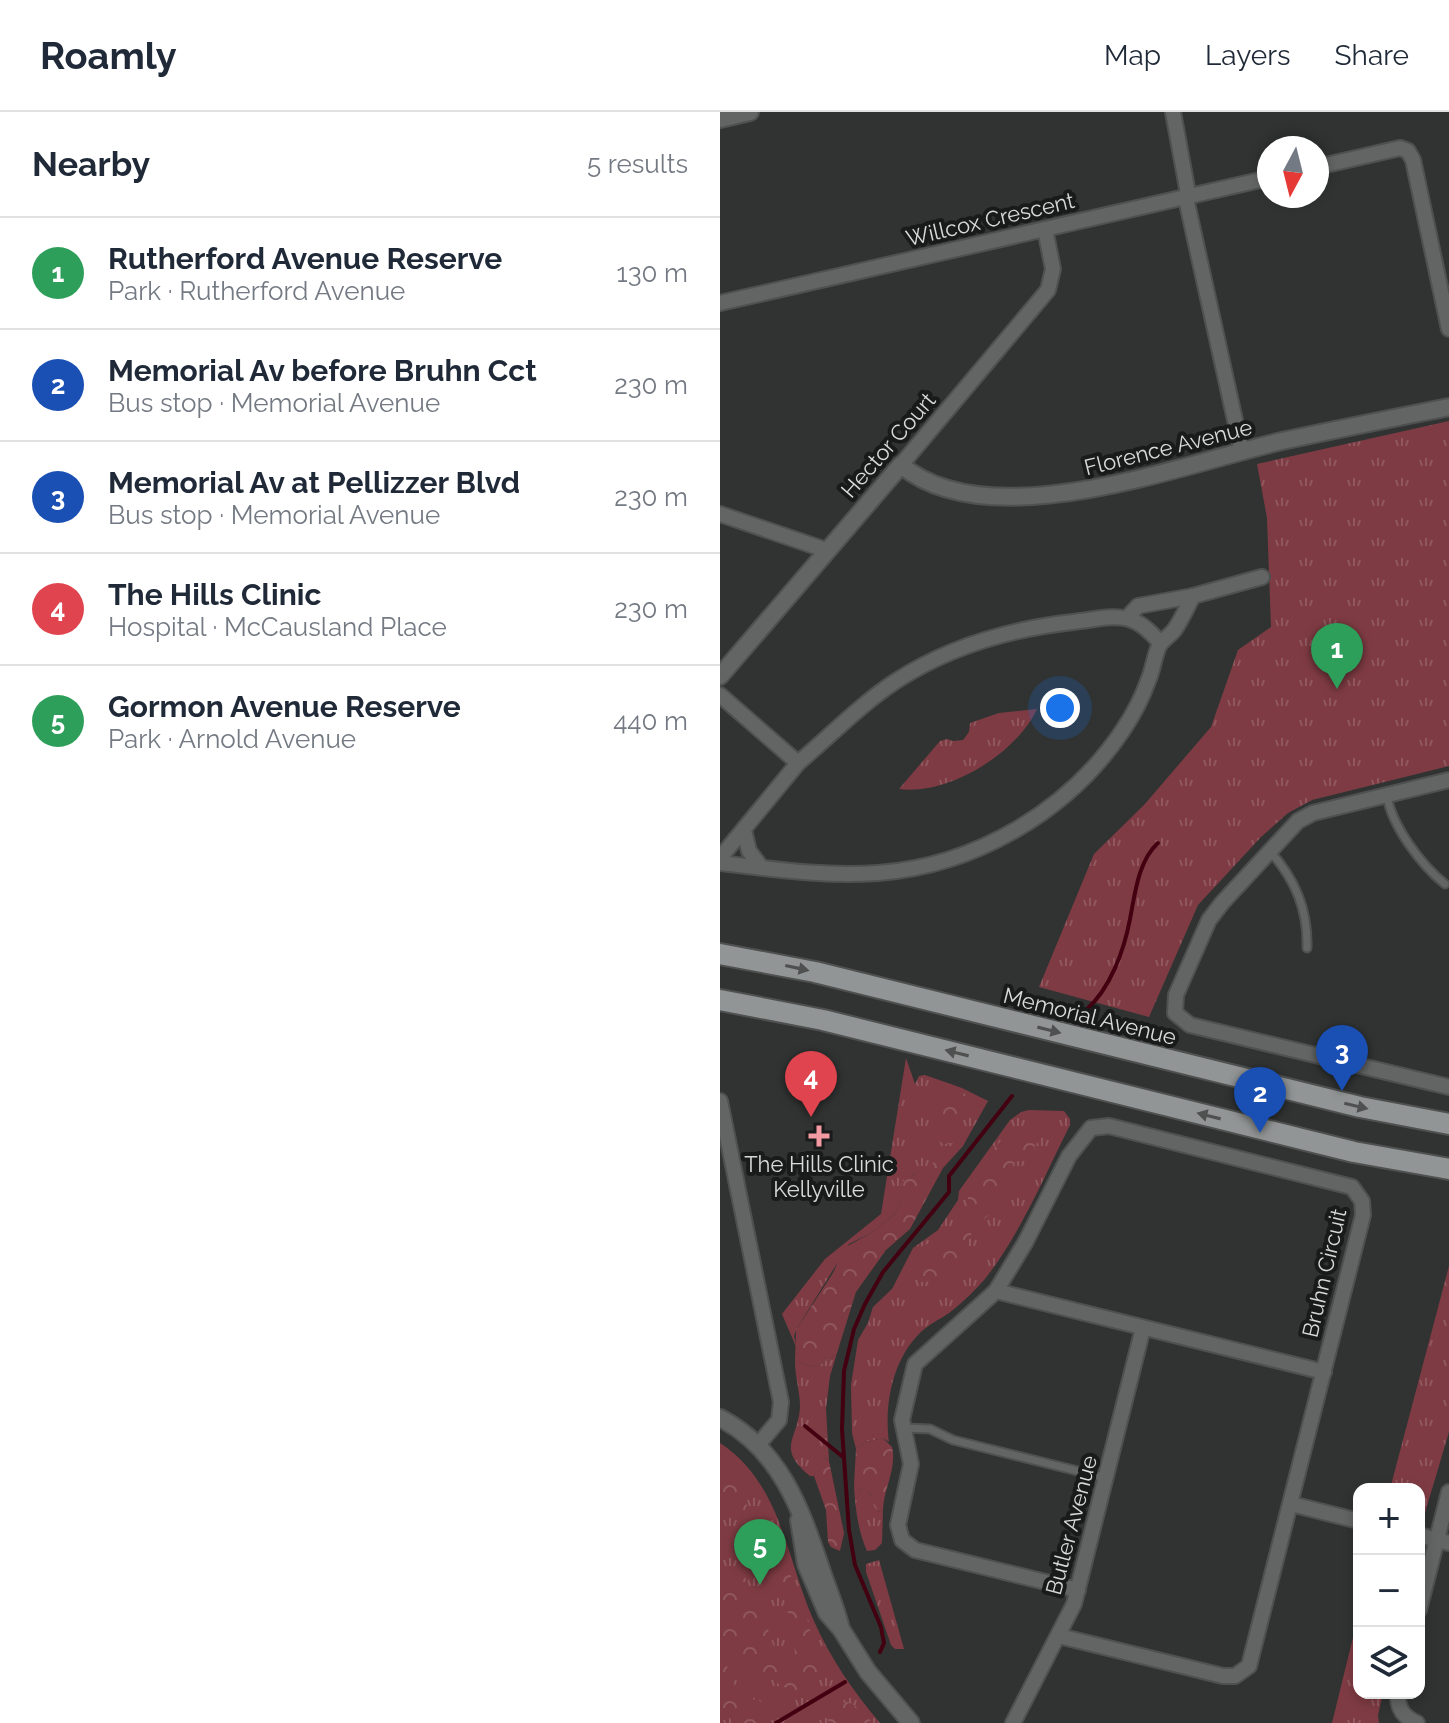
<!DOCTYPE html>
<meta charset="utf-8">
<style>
:root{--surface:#fff;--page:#f6f6f7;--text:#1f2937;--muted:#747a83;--line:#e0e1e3;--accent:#7f5c67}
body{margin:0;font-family:Raleway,sans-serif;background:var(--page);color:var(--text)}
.controls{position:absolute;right:24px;bottom:24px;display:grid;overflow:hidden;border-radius:16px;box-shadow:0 4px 12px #0003}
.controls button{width:72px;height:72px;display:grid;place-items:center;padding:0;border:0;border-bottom:2px solid var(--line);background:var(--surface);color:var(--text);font:40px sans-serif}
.compass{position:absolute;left:537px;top:24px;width:72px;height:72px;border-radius:50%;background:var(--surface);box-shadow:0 4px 12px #0003;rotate:187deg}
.you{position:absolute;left:340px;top:596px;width:28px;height:28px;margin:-20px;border:6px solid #fff;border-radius:50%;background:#1a73e8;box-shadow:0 0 0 12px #1a73e833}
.badge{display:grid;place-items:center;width:52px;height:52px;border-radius:50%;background:var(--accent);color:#fff;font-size:26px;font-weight:700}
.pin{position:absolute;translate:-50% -66px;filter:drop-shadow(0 2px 4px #0008)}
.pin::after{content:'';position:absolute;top:42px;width:28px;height:24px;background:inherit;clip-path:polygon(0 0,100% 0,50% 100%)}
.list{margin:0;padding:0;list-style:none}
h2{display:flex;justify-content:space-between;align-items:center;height:104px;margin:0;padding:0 32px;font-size:34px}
h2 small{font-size:26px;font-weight:400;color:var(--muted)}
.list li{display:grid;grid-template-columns:52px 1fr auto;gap:24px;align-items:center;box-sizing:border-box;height:112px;padding:0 32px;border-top:2px solid var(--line)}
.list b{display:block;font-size:30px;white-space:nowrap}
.list p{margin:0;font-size:26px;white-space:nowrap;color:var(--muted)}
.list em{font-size:26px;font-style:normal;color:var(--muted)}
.icon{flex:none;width:44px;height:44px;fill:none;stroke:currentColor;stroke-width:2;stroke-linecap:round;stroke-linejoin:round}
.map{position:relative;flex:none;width:729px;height:1611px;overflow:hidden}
header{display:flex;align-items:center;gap:48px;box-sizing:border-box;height:112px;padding:0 40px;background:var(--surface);border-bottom:2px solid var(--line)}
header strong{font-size:38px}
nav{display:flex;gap:44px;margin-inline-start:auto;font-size:28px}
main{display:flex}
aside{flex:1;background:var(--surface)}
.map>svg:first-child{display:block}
</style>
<header>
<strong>Roamly</strong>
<nav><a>Map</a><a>Layers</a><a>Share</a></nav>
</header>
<main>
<aside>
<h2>Nearby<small>5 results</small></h2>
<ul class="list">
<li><span class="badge" style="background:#2e9e5b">1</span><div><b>Rutherford Avenue Reserve</b><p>Park · Rutherford Avenue</p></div><em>130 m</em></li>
<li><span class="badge" style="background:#1a4fb4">2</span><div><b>Memorial Av before Bruhn Cct</b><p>Bus stop · Memorial Avenue</p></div><em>230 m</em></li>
<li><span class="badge" style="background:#1a4fb4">3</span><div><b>Memorial Av at Pellizzer Blvd</b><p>Bus stop · Memorial Avenue</p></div><em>230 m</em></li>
<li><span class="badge" style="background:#e0444e">4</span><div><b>The Hills Clinic</b><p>Hospital · McCausland Place</p></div><em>230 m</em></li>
<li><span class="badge" style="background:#2e9e5b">5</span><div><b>Gormon Avenue Reserve</b><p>Park · Arnold Avenue</p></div><em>440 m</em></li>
</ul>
</aside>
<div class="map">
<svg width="729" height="1611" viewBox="0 0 729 1611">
<defs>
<pattern id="grass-tufts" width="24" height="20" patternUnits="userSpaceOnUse" patternTransform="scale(2)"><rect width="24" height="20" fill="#7f3b43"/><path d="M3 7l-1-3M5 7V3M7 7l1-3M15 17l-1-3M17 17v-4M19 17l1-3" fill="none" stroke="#90575e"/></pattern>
<pattern id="forest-crowns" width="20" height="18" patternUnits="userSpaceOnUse" patternTransform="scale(2)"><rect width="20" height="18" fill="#7f3b43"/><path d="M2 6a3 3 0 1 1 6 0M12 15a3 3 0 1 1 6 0" fill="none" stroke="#90575e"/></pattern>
</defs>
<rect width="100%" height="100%" fill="#303332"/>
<g fill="url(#grass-tufts)">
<polygon points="729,309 729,654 592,688 568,701 541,725 478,793 429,905 319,875 374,742 424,693 491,615 518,538 551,515 547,406 537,352"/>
<path d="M317 597C297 641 228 684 179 677L220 629 227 627 233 629 243 628 249 620 250 611 279 601Z"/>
<polygon points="186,946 195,972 199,964 205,963 242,976 268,989 243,1034 223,1056 221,1050 191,1064 175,1102 151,1121 129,1132 76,1218 74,1224 77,1237 62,1202 105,1147 161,1102"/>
<path d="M309 998 344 999 350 1007V1013C325 1063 302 1118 268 1163 258 1176 242 1191 229 1201 219 1208 207 1213 199 1222 172 1249 164 1294 169 1330L163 1326 146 1330 136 1337 132 1321 131 1273 138 1228 148 1211 153 1195 172 1177 193 1136 218 1118 238 1088 239 1079 290 1008 301 1000Z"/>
<polygon points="729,1154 729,1320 704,1404 699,1406 699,1377 670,1377"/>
<path d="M117 1241 110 1264 106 1297 109 1349 104 1345 97 1353 94 1364H90C55 1335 79 1327 80 1294 80 1280 75 1265 75 1249L95 1255 113 1245Z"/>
<path d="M0 1331C61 1371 66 1445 93 1507 110 1546 133 1579 160 1611H0Z"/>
<path d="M134 1373 142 1380H148L152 1384 158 1400 163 1398 162 1431 155 1438 147 1439C138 1419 135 1395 134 1373Z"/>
<polygon points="159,1448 184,1537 175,1537 171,1533 146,1460 146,1452"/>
<polygon points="639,1501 639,1581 663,1581 658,1603 659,1611 612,1611"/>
</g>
<g fill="url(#forest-crowns)">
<path d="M221 974 237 981 247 982 249 990 236 1012 233 1032C225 1033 220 1032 216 1025L223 1002 214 993Z"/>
<path d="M321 1014V1026L314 1035 323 1051 320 1056 314 1058 304 1049H298L288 1056 290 1068 286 1073 269 1079 268 1085 278 1090 274 1099 250 1118 252 1126 247 1128 249 1139C239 1155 219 1171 200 1170 201 1151 213 1156 200 1135L212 1130 223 1132 242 1113 248 1101V1083C263 1071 270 1071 265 1051L271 1039 285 1025C302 1028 307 1022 321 1014Z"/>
<polygon points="216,1049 222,1050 223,1056 190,1117 166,1138 136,1180 117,1241 113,1245 95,1255 75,1249 76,1218 113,1161 124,1136 151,1121 175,1102 180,1090 182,1070"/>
<path d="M163 1326 172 1335C177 1356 164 1376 163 1398L158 1400 151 1389 152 1384 148 1380H142L134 1373 136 1337 146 1330Z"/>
<polygon points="97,1345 104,1345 109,1349 124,1421 120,1439 111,1435 108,1430 106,1398 94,1364"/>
<polygon points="10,1355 21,1369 29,1403 0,1399 0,1356"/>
<path d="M42 1401 46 1402 61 1423 75 1481 85 1499 91 1522 105 1557 96 1572 79 1580 61 1574 41 1558 19 1555 9 1541 6 1552 20 1586 39 1588 42 1594 38 1611H12L7 1599 2 1600 0 1596V1477L4 1474 6 1463 11 1459C31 1466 27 1468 32 1487 34 1495 41 1502 45 1510 51 1521 51 1537 62 1544L75 1542C74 1517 61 1465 44 1446 38 1441 28 1437 22 1433L23 1415 33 1409 39 1411Z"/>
<polygon points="127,1590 132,1591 153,1611 108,1611 107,1601 116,1593"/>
</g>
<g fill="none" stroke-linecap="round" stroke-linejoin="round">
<g stroke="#430010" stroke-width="4">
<path d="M366 898C390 877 404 839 410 807 415 782 418 749 438 731"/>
<polyline points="85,1314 123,1345"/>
<polyline points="160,1540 164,1531 161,1515 135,1453 129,1418 122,1317 124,1259 134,1217 145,1192 163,1160 229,1080 229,1064 292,984"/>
<polyline points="56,1611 125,1570"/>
</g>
<defs>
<g id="service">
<path d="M667 684C672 714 701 753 725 772"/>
<path d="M549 738C575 767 588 797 587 836"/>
<polyline points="184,1316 210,1317 233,1328 386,1366"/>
</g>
<g id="minor">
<polyline points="453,0 467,76 467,91 522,340"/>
<polyline points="597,55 680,36 688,39 693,48 729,217"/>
<polyline points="0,191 549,66"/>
<polyline points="181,353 328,178 333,157 325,117"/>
<polyline points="0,402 106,438"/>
<polyline points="408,505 418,494 473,484 542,465"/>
<path d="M0 583 78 651C110 624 141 592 176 569 230 534 290 517 353 510 395 505 412 496 440 531"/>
<polyline points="729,668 593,701 578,709 502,791 489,808 456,883 455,901 470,913 729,975"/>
<polyline points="24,718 29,739 41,755"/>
<polyline points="0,746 78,651"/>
<path d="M0 751C52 757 106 765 158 761 255 754 349 699 403 618 413 603 422 586 428 569 433 558 434 545 439 534 443 527 451 523 455 517 462 507 467 495 473 484"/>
<polyline points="0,989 61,1290 59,1308 38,1333"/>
<polyline points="276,1179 604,1260"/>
<polyline points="571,1392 639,1409"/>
<polyline points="699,1423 729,1431"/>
<polyline points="699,1498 729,1380"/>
<polyline points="339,1524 503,1564 515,1564 529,1554 643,1103 642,1089 632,1075 389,1014 371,1016 349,1044 305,1131 276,1179 195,1252 182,1308 191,1352 178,1413 182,1428 195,1438 358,1478"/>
<path d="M678 1581C677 1596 683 1605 697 1611"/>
<polyline points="293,1611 354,1492 423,1216"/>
</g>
<g id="tertiary">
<polyline points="0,7 30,0"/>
<path d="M0 564 181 353C269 427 463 352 562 329 618 317 674 306 729 295"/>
<path d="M0 1306C60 1337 81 1397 101 1457 108 1478 116 1496 121 1517"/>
<polyline points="79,1408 86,1452 107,1501 121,1517 148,1560 191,1611"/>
</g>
<g id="primary">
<polyline points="0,842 95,860 640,995 729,1012"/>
<polyline points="0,888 103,908 634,1040 729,1057"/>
</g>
</defs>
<use href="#service" stroke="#4e5150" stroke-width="11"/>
<use href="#minor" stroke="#4e5150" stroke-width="18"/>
<use href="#tertiary" stroke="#4e5150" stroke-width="20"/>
<use href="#primary" stroke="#4e5150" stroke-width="24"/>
<use href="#service" stroke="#636464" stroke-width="7"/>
<use href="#minor" stroke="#636464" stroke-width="14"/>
<use href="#tertiary" stroke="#636464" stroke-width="16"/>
<use href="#primary" stroke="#929595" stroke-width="20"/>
</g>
<defs><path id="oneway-solid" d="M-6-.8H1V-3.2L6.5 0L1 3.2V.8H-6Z" transform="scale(2)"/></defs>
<g fill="#4f5151">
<use href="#oneway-solid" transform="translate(77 856) rotate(12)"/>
<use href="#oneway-solid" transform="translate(329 918) rotate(14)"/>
<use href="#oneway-solid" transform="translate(237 941) rotate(-166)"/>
<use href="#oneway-solid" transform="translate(636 994) rotate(13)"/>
<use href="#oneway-solid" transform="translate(489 1004) rotate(-166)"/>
</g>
<path fill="#f49aa2" stroke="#191a1a" stroke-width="3" d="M95 1012h8v8h8v8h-8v8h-8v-8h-8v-8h8z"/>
<g text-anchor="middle" stroke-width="8" stroke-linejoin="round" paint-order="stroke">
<g font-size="22" fill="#d7dad9" stroke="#191a1a">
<text transform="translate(270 107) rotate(-13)" y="8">Willcox Crescent</text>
<text transform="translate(168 333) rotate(-49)" y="8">Hector Court</text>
<text transform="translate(448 335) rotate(-14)" y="8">Florence Avenue</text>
<text transform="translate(370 904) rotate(14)" y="8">Memorial Avenue</text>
<text transform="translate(604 1161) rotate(-77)" y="8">Bruhn Circuit</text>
<text transform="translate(351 1413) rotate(-75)" y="8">Butler Avenue</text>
</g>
<g font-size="22" fill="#d7dad9" stroke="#191a1a">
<text x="99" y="1060">The Hills Clinic<tspan x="99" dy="25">Kellyville</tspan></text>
</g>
</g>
</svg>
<div class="controls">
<button>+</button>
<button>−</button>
<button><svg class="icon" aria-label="layers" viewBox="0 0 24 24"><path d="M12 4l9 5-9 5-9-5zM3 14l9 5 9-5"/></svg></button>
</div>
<svg class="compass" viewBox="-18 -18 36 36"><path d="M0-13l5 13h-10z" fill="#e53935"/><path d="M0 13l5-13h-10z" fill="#747a83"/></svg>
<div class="you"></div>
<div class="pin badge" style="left:617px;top:577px;background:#2e9e5b">1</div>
<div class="pin badge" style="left:540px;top:1021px;background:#1a4fb4">2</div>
<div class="pin badge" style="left:622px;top:979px;background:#1a4fb4">3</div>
<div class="pin badge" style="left:91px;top:1005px;background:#e0444e">4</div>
<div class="pin badge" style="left:40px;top:1473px;background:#2e9e5b">5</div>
</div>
</main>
